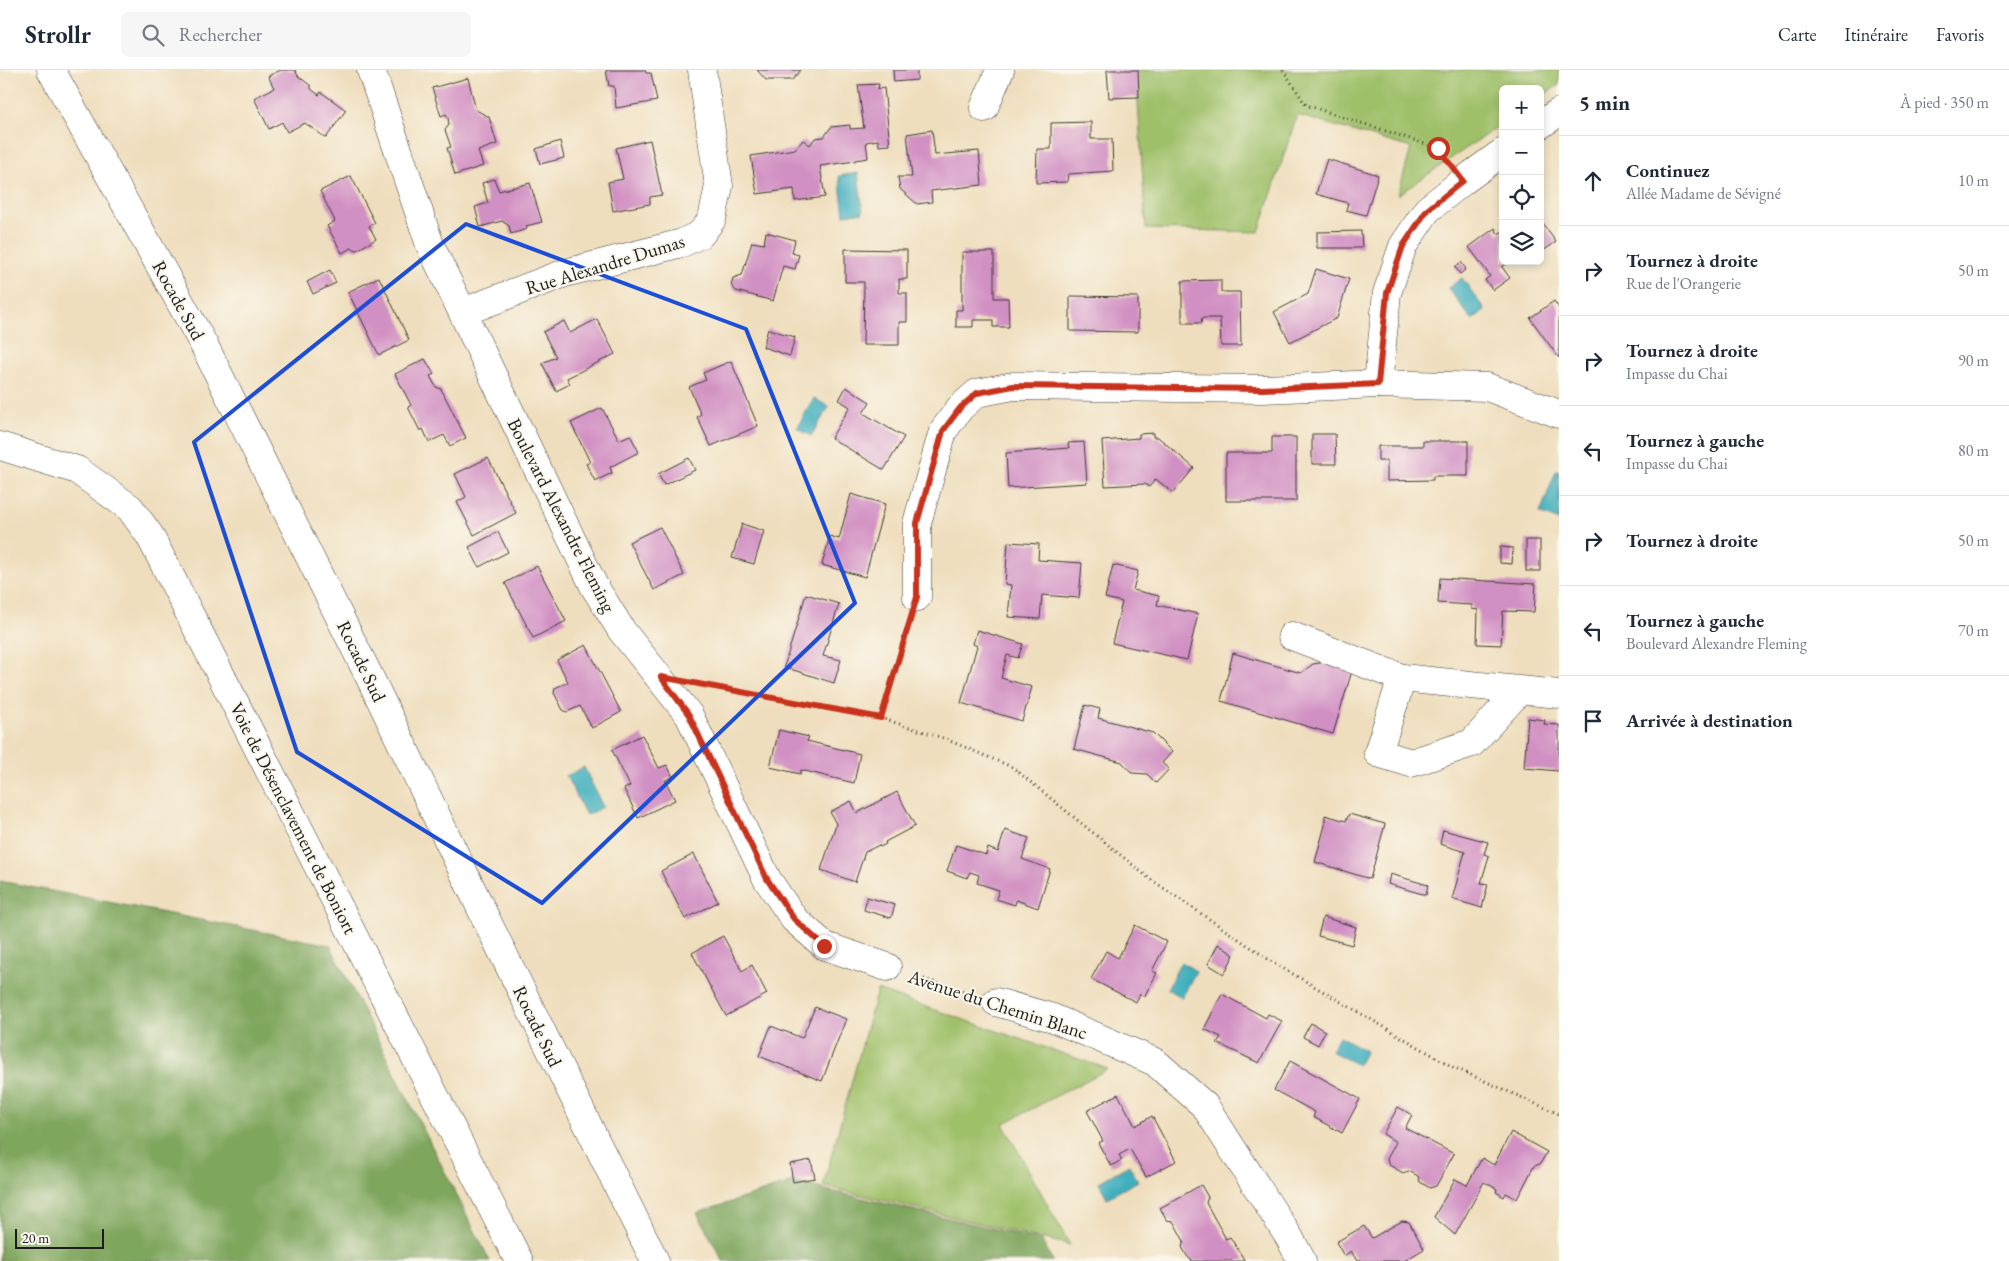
<!DOCTYPE html>
<html lang="fr">
<meta charset="utf-8">
<style>
:root{--surface:#fff;--page:#f6f6f7;--text:#1f2937;--muted:#747a83;--line:#e0e1e3}
body{margin:0;font-family:"EB Garamond",serif;background:var(--page);color:var(--text)}
.controls{position:absolute;right:15px;top:15px;display:grid;overflow:hidden;border-radius:8px;box-shadow:0 2px 8px #0003}
.controls button{width:45px;height:45px;display:grid;place-items:center;padding:0;border:0;border-bottom:1px solid var(--line);background:var(--surface);color:var(--text);font:25px sans-serif}
.scale{position:absolute;left:15px;bottom:12px;width:89px;box-sizing:border-box;padding-left:5px;border:2px solid #1c1c1c;border-top:0;font-size:14px;line-height:18px;white-space:nowrap;color:#1c1c1c;-webkit-text-stroke:4px #fbf7ec;paint-order:stroke}
.stop{position:absolute;width:15px;height:15px;margin:-11px;border:4px solid #c8321e;border-radius:50%;background:#fff}
.stop.end{background:#c8321e;border-color:#fff;box-shadow:0 1px 5px #0008}
.list{margin:0;padding:0;list-style:none}
h2{display:flex;justify-content:space-between;align-items:center;height:65px;margin:0;padding:0 20px;font-size:21px}
h2 small{font-size:16px;font-weight:400;color:var(--muted)}
.list li{display:grid;grid-template-columns:32px 1fr auto;gap:15px;align-items:center;box-sizing:border-box;height:90px;padding:0 20px;border-top:1px solid var(--line)}
.list b{display:block;font-size:19px;white-space:nowrap}
.list p{margin:0;font-size:16px;white-space:nowrap;color:var(--muted)}
.list em{font-size:16px;font-style:normal;color:var(--muted)}
.icon{flex:none;width:28px;height:28px;fill:none;stroke:currentColor;stroke-width:2;stroke-linecap:round;stroke-linejoin:round}
.map{position:relative;flex:none;width:1559px;height:1191px;overflow:hidden}
header{display:flex;align-items:center;gap:30px;box-sizing:border-box;height:70px;padding:0 25px;background:var(--surface);border-bottom:1px solid var(--line)}
header strong{font-size:24px}
nav{display:flex;gap:28px;margin-inline-start:auto;font-size:18px}
.search{width:350px;height:45px;background:var(--page);display:flex;align-items:center;gap:12px;box-sizing:border-box;padding:0 18px;border-radius:8px;color:var(--muted);font-size:19px}
main{display:flex}
aside{flex:1;background:var(--surface)}
.map>svg:first-child{display:block}
</style>
<header>
<strong>Strollr</strong>
<div class="search"><svg class="icon" aria-label="search" viewBox="0 0 24 24"><circle cx="10" cy="10" r="6"/><path d="M15 15l6 6"/></svg>Rechercher</div>
<nav><a>Carte</a><a>Itinéraire</a><a>Favoris</a></nav>
</header>
<main>
<div class="map">
<svg width="1559" height="1191" viewBox="0 0 1559 1191">
<rect width="100%" height="100%" fill="#fbf7ec"/>
<filter id="ink" filterUnits="userSpaceOnUse"><feTurbulence type="fractalNoise" baseFrequency=".02" numOctaves="2"/><feDisplacementMap in="SourceGraphic" scale="10" xChannelSelector="R" yChannelSelector="G"/><feConvolveMatrix kernelMatrix="1 2 1 2 8 2 1 2 1" color-interpolation-filters="sRGB"/></filter>
<filter id="wash" filterUnits="userSpaceOnUse"><feTurbulence type="fractalNoise" baseFrequency=".0096" numOctaves="4" result="noise"/><feDisplacementMap in="SourceGraphic" scale="20" xChannelSelector="R" yChannelSelector="G"/><feGaussianBlur stdDeviation="1.12" result="paint"/><feColorMatrix in="noise" values="0 0 0 0 0 0 0 0 0 0 0 0 0 0 0 0 0 1.4 0 .05"/><feComposite in="paint" operator="in"/></filter>
<g filter="url(#wash)">
<rect width="100%" height="100%" fill="#efdebd"/>
<g fill="#9fc069" stroke="#5e6e42">
<polygon points="1136,0 1559,0 1559,15 1540,27 1540,19 1503,19 1503,53 1398,125 1411,78 1297,45 1259,162 1146,159"/>
<polygon points="877,920 1108,999 1003,1054 1070,1175 823,1116"/>
</g>
<g fill="#7fa65d" stroke="#4e613c">
<polygon points="0,811 330,875 490,1191 0,1191"/>
<polygon points="793,1112 1041,1170 1053,1191 723,1191 697,1143"/>
</g>
<g fill="#41afbd" stroke="#2e666c">
<polygon points="858,103 863,142 844,145 839,106"/>
<polygon points="1462,208 1485,240 1472,250 1448,218"/>
<polygon points="814,328 829,337 811,366 797,358"/>
<polygon points="1556,401 1559,402 1559,451 1540,443"/>
<polygon points="584,697 603,737 586,745 566,706"/>
<polygon points="1181,892 1196,901 1182,928 1167,919"/>
<polygon points="1339,966 1366,981 1358,995 1331,981"/>
<polygon points="1129,1095 1138,1111 1107,1128 1099,1112"/>
</g>
<g id="blocks">
<g fill="#d190c3">
<polygon points="281,0 295,0 298,6 311,16 311,19 319,25 321,22 346,40 326,68 305,53 287,62 282,52 269,59 254,28 274,18 268,6"/>
<polygon points="606,0 645,0 646,3 651,3 657,31 616,38 614,16 609,16"/>
<polygon points="757,0 801,0 792,10 766,10"/>
<polygon points="893,0 917,0 917,10 894,12"/>
<polygon points="1107,0 1138,0 1139,27 1109,28"/>
<polygon points="468,8 476,40 489,47 497,74 478,81 483,96 455,105 447,78 451,77 445,60 449,55 448,48 446,44 441,46 432,18"/>
<polygon points="879,14 878,19 884,18 890,75 879,76 878,70 866,72 868,88 855,90 855,91 820,96 825,127 795,131 794,119 757,124 751,86 795,79 803,70 810,75 815,68 824,67 831,57 850,55 850,59 864,58 858,15"/>
<polygon points="1091,52 1091,69 1112,69 1113,101 1068,104 1067,112 1036,113 1037,79 1051,79 1051,53"/>
<polygon points="932,60 935,85 979,81 982,115 931,121 932,132 917,134 900,119 898,107 912,107 907,64"/>
<polygon points="650,70 662,125 650,127 650,134 613,141 608,112 623,109 616,78"/>
<polygon points="560,71 564,88 540,94 536,79"/>
<polygon points="1327,89 1378,105 1366,145 1346,140 1348,133 1316,124"/>
<polygon points="351,106 375,153 369,156 376,169 357,180 351,178 342,183 327,156 335,151 320,121"/>
<polygon points="494,109 499,121 530,113 542,152 526,156 527,159 511,164 509,156 502,151 480,157 475,137 488,133 482,113"/>
<polygon points="1540,150 1556,172 1540,183"/>
<polygon points="1495,158 1498,164 1503,161 1503,191 1511,191 1502,197 1510,208 1493,220 1485,210 1490,206 1469,177"/>
<polygon points="1361,161 1362,178 1317,178 1317,162"/>
<polygon points="766,162 795,170 792,183 799,185 795,199 783,196 773,231 736,221 731,215 733,208 742,205 752,172 764,174"/>
<polygon points="845,179 907,180 907,209 899,209 899,223 907,223 907,252 899,252 899,275 863,275 864,212 845,212"/>
<polygon points="962,182 994,182 994,228 1008,228 1009,257 993,257 993,250 973,250 973,257 956,257 956,240 962,240"/>
<polygon points="1461,192 1466,199 1460,204 1455,197"/>
<polygon points="1316,199 1349,209 1337,248 1290,272 1274,242 1308,224"/>
<polygon points="330,200 336,213 313,224 307,212"/>
<polygon points="379,207 409,270 379,285 348,222"/>
<polygon points="1221,210 1221,222 1240,222 1241,276 1221,276 1220,248 1202,248 1201,253 1182,253 1182,211"/>
<polygon points="1070,226 1138,227 1138,262 1070,261"/>
<polygon points="1554,231 1559,238 1559,288 1530,248"/>
<polygon points="597,249 615,284 567,308 570,314 556,321 542,293 556,287 543,262 564,251 570,263"/>
<polygon points="768,259 795,267 790,286 763,277"/>
<polygon points="425,289 434,304 430,306 436,317 441,319 466,368 450,376 444,365 429,372 423,359 420,361 408,337 411,335 395,304"/>
<polygon points="731,291 758,356 711,376 697,347 701,344 689,317 706,310 703,303"/>
<polygon points="846,317 870,332 863,343 904,367 884,400 831,368 850,337 839,330"/>
<polygon points="602,338 619,370 630,365 639,382 610,397 612,403 595,411 586,394 590,392 571,353"/>
<polygon points="1153,363 1153,367 1158,367 1194,398 1173,423 1156,409 1149,417 1145,414 1105,416 1102,371 1139,368 1139,364"/>
<polygon points="1312,364 1335,364 1336,394 1312,394"/>
<polygon points="1272,367 1296,367 1296,431 1226,431 1226,383 1272,383"/>
<polygon points="1423,371 1468,371 1468,406 1433,406 1433,410 1387,411 1387,391 1378,391 1378,376 1423,376"/>
<polygon points="1084,372 1087,413 1008,418 1006,383 1069,378 1068,373"/>
<polygon points="488,388 516,443 474,465 457,432 466,427 455,404"/>
<polygon points="689,388 695,400 664,415 658,404"/>
<polygon points="851,424 885,434 865,507 822,495 830,466 839,469"/>
<polygon points="742,454 764,461 754,494 732,488"/>
<polygon points="660,457 684,505 654,520 629,472"/>
<polygon points="498,462 508,482 479,497 469,477"/>
<rect x="1526" y="470" width="14" height="31"/>
<polygon points="1008,472 1039,474 1038,490 1082,493 1079,528 1042,525 1040,549 1008,547 1011,515 1005,514"/>
<polygon points="1500,477 1513,478 1512,494 1500,493"/>
<polygon points="1113,495 1138,501 1133,520 1159,526 1157,535 1198,544 1187,590 1112,573 1122,532 1105,528"/>
<polygon points="537,496 566,551 533,568 505,513"/>
<polygon points="1440,508 1536,514 1534,542 1503,541 1501,575 1477,574 1478,540 1472,539 1472,535 1438,533"/>
<polygon points="806,524 839,534 823,586 841,590 834,613 784,597"/>
<polygon points="977,560 1023,574 1018,588 1007,585 1001,608 1032,617 1022,651 961,633 977,576 973,574"/>
<polygon points="586,575 621,642 592,658 580,636 567,642 563,640 554,623 555,618 568,612 557,590"/>
<polygon points="1233,583 1301,603 1313,594 1325,592 1352,601 1333,664 1221,631"/>
<polygon points="1085,635 1100,639 1098,648 1153,663 1172,682 1162,693 1169,699 1156,713 1147,704 1132,703 1122,692 1074,679"/>
<polygon points="1528,648 1545,650 1544,654 1559,655 1559,701 1524,698"/>
<polygon points="779,660 809,667 807,671 860,684 854,713 801,700 800,704 770,697"/>
<polygon points="642,665 659,698 667,695 673,707 665,710 675,730 638,748 624,719 630,716 612,680"/>
<polygon points="897,722 915,756 885,772 886,774 880,777 879,775 865,782 855,812 821,800 836,754 830,742 851,731 857,743"/>
<polygon points="1349,744 1385,754 1370,809 1315,792 1325,755 1325,745 1346,751"/>
<polygon points="1005,760 1029,768 1022,789 1050,799 1038,838 1016,830 1015,835 996,829 999,820 977,813 979,805 970,802 967,808 947,801 956,775 986,785 988,778 998,782"/>
<polygon points="1443,760 1488,772 1484,784 1489,786 1481,813 1488,814 1482,838 1452,829 1465,782 1440,774"/>
<polygon points="694,784 718,832 685,849 661,801"/>
<polygon points="1390,804 1428,815 1426,825 1388,814"/>
<polygon points="867,827 895,835 891,848 864,840"/>
<polygon points="1323,847 1356,857 1352,875 1318,866"/>
<polygon points="1135,855 1167,872 1152,901 1157,903 1144,927 1140,924 1136,932 1091,909 1106,881 1118,888"/>
<polygon points="723,866 742,901 752,895 767,924 726,946 692,883"/>
<polygon points="1218,874 1234,885 1224,904 1208,894"/>
<polygon points="1222,924 1266,948 1268,944 1282,951 1259,993 1217,973 1221,967 1204,959"/>
<polygon points="815,937 846,949 822,1011 759,986 771,956 802,968"/>
<polygon points="1311,953 1325,961 1318,975 1303,967"/>
<polygon points="1290,991 1360,1029 1342,1063 1313,1047 1315,1042 1274,1020"/>
<polygon points="1118,1024 1135,1056 1152,1046 1176,1091 1146,1107 1130,1079 1119,1085 1122,1090 1111,1096 1098,1073 1103,1071 1087,1041"/>
<polygon points="1398,1037 1412,1045 1405,1058 1454,1084 1436,1116 1430,1118 1420,1112 1418,1106 1409,1101 1403,1103 1389,1095 1387,1089 1396,1072 1383,1064"/>
<polygon points="1511,1062 1547,1082 1540,1094 1534,1096 1517,1129 1506,1123 1504,1127 1496,1122 1497,1119 1484,1112 1455,1165 1434,1147 1455,1109 1467,1115 1482,1088 1494,1095"/>
<polygon points="811,1090 815,1108 793,1112 790,1094"/>
<polygon points="1201,1115 1208,1127 1206,1133 1226,1169 1230,1167 1245,1191 1192,1191 1187,1186 1182,1177 1184,1171 1173,1151 1167,1150 1160,1138"/>
<polygon points="1402,1151 1409,1152 1424,1179 1404,1191 1357,1191 1351,1181 1344,1186 1336,1172 1364,1156 1372,1168"/>
</g>
</g>
</g>
<g filter="url(#ink)">
<use href="#blocks" fill-opacity="0" stroke="#3c3934" stroke-width="1"/>
<g fill="none" stroke-linecap="round" stroke-linejoin="round">
<defs>
<g id="minor">
<polyline points="371,0 430,175 594,516 622,561 689,645 767,809 794,849 825,876 887,897"/>
<polyline points="984,38 1000,0"/>
<polyline points="1540,55 1559,42"/>
<polyline points="1503,82 1463,111 1427,140 1403,176 1387,223 1378,314 1487,317 1559,344"/>
<polyline points="463,242 565,203 682,173 701,164 712,149 719,116 702,0"/>
<polyline points="0,376 77,400 130,438 150,466 519,1191"/>
<polyline points="917,527 917,453 943,361 960,338 977,323 1013,316 1263,319 1378,314"/>
<polyline points="1292,566 1402,608 1559,624"/>
<polyline points="1402,608 1378,683 1411,693 1472,673 1519,621"/>
<polyline points="996,932 1053,948 1155,992 1205,1036 1289,1167 1302,1191"/>
</g>
<polyline id="major" points="51,0 204,275 373,614 486,849 655,1191"/>
</defs>
<use href="#minor" stroke="#3c3934" stroke-width="29"/>
<use href="#major" stroke="#3c3934" stroke-width="29"/>
<g stroke="#3c3934" stroke-width="3" stroke-dasharray="1 4" stroke-linecap="butt">
<polyline points="1283,0 1306,35 1438,78 1446,88"/>
<polyline points="703,615 881,648 943,668 1012,697 1150,809 1274,893 1453,997 1559,1044"/>
<polyline points="881,648 909,553"/>
<polyline points="914,906 970,923"/>
</g>
<use href="#minor" stroke="#fff" stroke-width="28"/>
<use href="#major" stroke="#fff" stroke-width="28"/>
</g>
</g>
<g fill="none" stroke-linecap="round" stroke-linejoin="round" filter="url(#ink)">
<polyline stroke="#c8321e" stroke-width="6" points="824,876 794,849 767,809 689,645 661,607 881,648 917,527 917,453 943,361 960,338 977,323 1013,316 1263,319 1378,314 1387,223 1403,176 1427,140 1463,111 1438,78"/>
</g>
<path fill="none" stroke="#1d4ed8" stroke-width="4" stroke-linejoin="round" d="M466 154 746 259 855 533 542 833 297 682 194 372Z"/>
<g text-anchor="middle" stroke-width="4" stroke-linejoin="round" paint-order="stroke">
<g font-size="19" fill="#1c1c1c" stroke="#fbf7ec">
<text transform="translate(605 194) rotate(-17)" y="7">Rue Alexandre Dumas</text>
<text transform="translate(179 230) rotate(61)" y="7">Rocade Sud</text>
<text transform="translate(562 445) rotate(63)" y="7">Boulevard Alexandre Fleming</text>
<text transform="translate(362 591) rotate(64)" y="7">Rocade Sud</text>
<text transform="translate(294 748) rotate(63)" y="7">Voie de Désenclavement de Boniort</text>
<text transform="translate(998 934) rotate(18)" y="7">Avenue du Chemin Blanc</text>
<text transform="translate(538 956) rotate(64)" y="7">Rocade Sud</text>
</g>
</g>
</svg>
<div class="controls">
<button>+</button>
<button>−</button>
<button><svg class="icon" aria-label="locate" viewBox="0 0 24 24"><circle cx="12" cy="12" r="6"/><path d="M12 2v4M12 18v4M2 12h4M18 12h4"/></svg></button>
<button><svg class="icon" aria-label="layers" viewBox="0 0 24 24"><path d="M12 4l9 5-9 5-9-5zM3 14l9 5 9-5"/></svg></button>
</div>
<div class="scale">20 m</div>
<div class="stop" style="left:1438px;top:78px"></div>
<div class="stop end" style="left:824px;top:876px"></div>
</div>
<aside>
<h2>5 min<small>À pied · 350 m</small></h2>
<ul class="list">
<li><svg class="icon" aria-label="ahead" viewBox="0 0 24 24"><path d="M12 20V5M6 11l6-6 6 6"/></svg><div><b>Continuez</b><p>Allée Madame de Sévigné</p></div><em>10 m</em></li>
<li><svg class="icon" aria-label="right" viewBox="0 0 24 24"><path d="M7 20v-9h11M14 6l5 5-5 5"/></svg><div><b>Tournez à droite</b><p>Rue de l'Orangerie</p></div><em>50 m</em></li>
<li><svg class="icon" aria-label="right" viewBox="0 0 24 24"><path d="M7 20v-9h11M14 6l5 5-5 5"/></svg><div><b>Tournez à droite</b><p>Impasse du Chai</p></div><em>90 m</em></li>
<li><svg class="icon" aria-label="left" viewBox="0 0 24 24"><path d="M17 20v-9H6M10 6l-5 5 5 5"/></svg><div><b>Tournez à gauche</b><p>Impasse du Chai</p></div><em>80 m</em></li>
<li><svg class="icon" aria-label="right" viewBox="0 0 24 24"><path d="M7 20v-9h11M14 6l5 5-5 5"/></svg><div><b>Tournez à droite</b></div><em>50 m</em></li>
<li><svg class="icon" aria-label="left" viewBox="0 0 24 24"><path d="M17 20v-9H6M10 6l-5 5 5 5"/></svg><div><b>Tournez à gauche</b><p>Boulevard Alexandre Fleming</p></div><em>70 m</em></li>
<li><svg class="icon" aria-label="arrive" viewBox="0 0 24 24"><path d="M6 21V4h12l-3 4 3 4H6"/></svg><div><b>Arrivée à destination</b></div></li>
</ul>
</aside>
</main>
